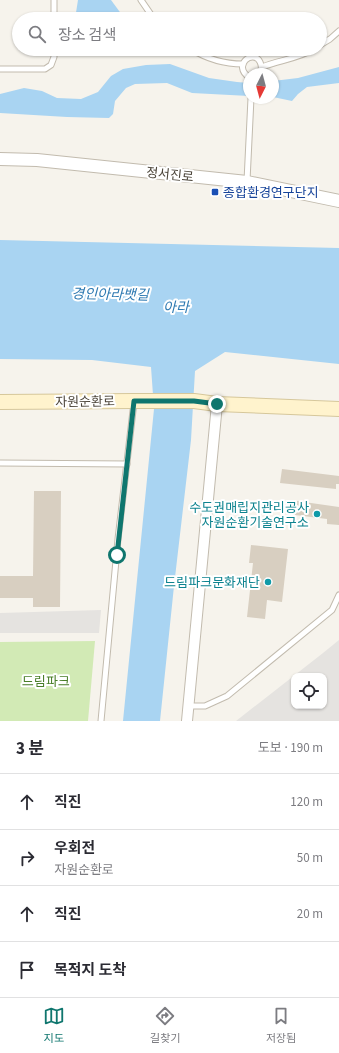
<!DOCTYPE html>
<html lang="ko">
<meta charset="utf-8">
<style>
:root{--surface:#fff;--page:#f7f7f7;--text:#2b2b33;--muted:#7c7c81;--line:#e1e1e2;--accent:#0f766e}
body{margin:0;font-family:"Source Sans 3","Noto Sans KR",sans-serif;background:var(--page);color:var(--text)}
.controls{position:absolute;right:12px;bottom:12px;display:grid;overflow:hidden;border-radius:8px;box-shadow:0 1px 3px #0004}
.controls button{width:36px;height:36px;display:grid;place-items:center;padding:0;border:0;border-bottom:1px solid var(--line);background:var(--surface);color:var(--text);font:20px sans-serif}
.compass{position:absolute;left:243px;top:68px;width:36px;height:36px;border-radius:50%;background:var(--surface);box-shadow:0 1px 3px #0004;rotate:186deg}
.stop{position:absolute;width:12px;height:12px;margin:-9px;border:3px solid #0f766e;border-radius:50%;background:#fff}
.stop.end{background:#0f766e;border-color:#fff;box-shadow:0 1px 4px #0008}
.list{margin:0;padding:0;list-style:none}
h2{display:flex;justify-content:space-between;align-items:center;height:52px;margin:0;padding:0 16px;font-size:17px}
h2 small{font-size:13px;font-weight:400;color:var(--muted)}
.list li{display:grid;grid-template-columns:26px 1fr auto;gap:12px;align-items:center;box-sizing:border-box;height:56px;padding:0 16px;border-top:1px solid var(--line)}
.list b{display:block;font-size:15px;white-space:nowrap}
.list p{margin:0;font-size:13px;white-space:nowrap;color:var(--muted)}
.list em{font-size:13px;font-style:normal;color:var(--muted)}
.icon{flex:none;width:22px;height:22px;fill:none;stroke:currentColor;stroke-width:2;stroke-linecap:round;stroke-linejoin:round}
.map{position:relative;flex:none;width:339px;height:721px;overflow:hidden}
.search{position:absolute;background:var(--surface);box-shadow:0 1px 3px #0004;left:12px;right:12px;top:12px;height:44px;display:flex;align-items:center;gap:10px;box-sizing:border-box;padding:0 14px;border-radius:22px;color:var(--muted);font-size:15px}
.sheet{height:276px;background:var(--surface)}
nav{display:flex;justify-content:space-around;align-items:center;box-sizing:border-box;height:56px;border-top:1px solid var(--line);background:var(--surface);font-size:11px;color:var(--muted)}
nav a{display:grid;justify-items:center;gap:2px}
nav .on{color:var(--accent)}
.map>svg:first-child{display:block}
</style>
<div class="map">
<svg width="339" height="721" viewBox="0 0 339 721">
<rect width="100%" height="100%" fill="#f6f3ec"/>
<polygon fill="#d2eab5" points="95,641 88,721 0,721 0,642"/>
<g fill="#e5e3e0" fill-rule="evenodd">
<polygon points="101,610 99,633 0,633 0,613"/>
<path d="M339 640V721H236L323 653ZM294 676H324V706H294Z"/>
</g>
<g fill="#a9d4f2">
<polygon points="78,0 111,0 125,19 75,19"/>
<polygon points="170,64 209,78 237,82 249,83 249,96 192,93 167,83 135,84 126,88 115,101 113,114 109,118 67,117 0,113 0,94 24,88 42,91 57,98 81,99 98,92 111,76 123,69 146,65"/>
<polygon points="339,67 339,83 307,87 298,94 292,101 273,97 273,81 298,78"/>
<polygon points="0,240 339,248 339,364 225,352 195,371 191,440 174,586 160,721 123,721 154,409 151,367 92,360 0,359"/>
</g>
<g fill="#d8cfc1">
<polygon points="282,469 339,476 339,484 336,484 336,489 280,483"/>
<polygon points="34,491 61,491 60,607 33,607 33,598 0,598 0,576 33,576"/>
<polygon points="297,501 339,507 339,525 327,524 327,519 295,515"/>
<polygon points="251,545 288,549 282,602 267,600 265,619 247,617 253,563 249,563"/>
</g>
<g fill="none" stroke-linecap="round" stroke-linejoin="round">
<defs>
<g id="service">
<polyline points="54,0 54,19"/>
<polyline points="141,0 154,19"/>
<polyline points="320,45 330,39 339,31"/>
<path d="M191 49C207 59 224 64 243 64"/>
<path d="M262 67C279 60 298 59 314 49"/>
<polyline points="0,69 45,69 51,65 54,57 54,49"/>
<path d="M249 77C232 66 253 48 260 62 262 66 262 70 259 74"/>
<polyline points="247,181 251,98"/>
<polyline points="0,463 127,464"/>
<polyline points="188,706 205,706 227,696 332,610 339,595"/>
<polyline points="101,721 118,539 134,402"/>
</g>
<polyline id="minor" points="187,721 217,404"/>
<polyline id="tertiary" points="0,159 37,160 247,182 339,201"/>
<polyline id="secondary" points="0,402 134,401 194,401 217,404 339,409"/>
</defs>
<use href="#service" stroke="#c2bbae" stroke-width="7"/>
<use href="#minor" stroke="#c2bbae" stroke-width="12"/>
<use href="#tertiary" stroke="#c2bbae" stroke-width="14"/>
<use href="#secondary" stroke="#d6c79b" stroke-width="16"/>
<use href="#service" stroke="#fff" stroke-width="5"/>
<use href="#minor" stroke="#fff" stroke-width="10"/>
<use href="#tertiary" stroke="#fff" stroke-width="12"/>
<use href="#secondary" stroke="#fff3cd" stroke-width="14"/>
</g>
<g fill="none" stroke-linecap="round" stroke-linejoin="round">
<polyline stroke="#0f766e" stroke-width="5" points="117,555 134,401 194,401 217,404"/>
</g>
<rect fill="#1a4fb4" stroke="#fff" stroke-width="1.5" x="211" y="188" width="8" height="8" rx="2"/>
<g fill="#0f9aa8" stroke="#fff" stroke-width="1.5">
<circle cx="317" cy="514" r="4"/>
<circle cx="268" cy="582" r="4"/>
</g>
<g text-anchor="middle" stroke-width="4" stroke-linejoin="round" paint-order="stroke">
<g font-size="13" fill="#4b4439" stroke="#fff">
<text transform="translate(170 174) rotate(6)" y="5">정서진로</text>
<text transform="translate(85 401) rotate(-1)" y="5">자원순환로</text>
</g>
<g font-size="13" fill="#164399" stroke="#fff" text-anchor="start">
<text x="223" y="197">종합환경연구단지</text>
</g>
<g font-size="13" fill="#0d838f" stroke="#fff" text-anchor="end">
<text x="309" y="512">수도권매립지관리공사<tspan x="309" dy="15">자원순환기술연구소</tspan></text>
<text x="260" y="587">드림파크문화재단</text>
</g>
<g font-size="13" fill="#4a7f2a" stroke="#fff">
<text x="46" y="686">드림파크</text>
</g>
<g font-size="14" font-style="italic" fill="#2e7ab2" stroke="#fff">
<text transform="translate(110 294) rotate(1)" y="5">경인아라뱃길</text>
<text x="176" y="312">아라</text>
</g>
</g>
</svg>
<div class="controls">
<button><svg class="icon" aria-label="locate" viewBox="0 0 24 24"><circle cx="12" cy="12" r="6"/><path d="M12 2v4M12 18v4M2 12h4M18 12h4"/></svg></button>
</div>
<svg class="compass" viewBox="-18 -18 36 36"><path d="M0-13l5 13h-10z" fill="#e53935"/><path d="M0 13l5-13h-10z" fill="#7c7c81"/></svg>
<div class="stop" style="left:117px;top:555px"></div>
<div class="stop end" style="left:217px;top:404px"></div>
<div class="search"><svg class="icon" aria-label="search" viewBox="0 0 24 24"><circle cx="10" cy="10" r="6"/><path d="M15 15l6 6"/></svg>장소 검색</div>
</div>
<section class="sheet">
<h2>3 분<small>도보 · 190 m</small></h2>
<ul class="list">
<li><svg class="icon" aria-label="ahead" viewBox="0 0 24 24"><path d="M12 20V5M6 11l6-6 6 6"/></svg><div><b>직진</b></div><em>120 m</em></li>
<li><svg class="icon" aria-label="right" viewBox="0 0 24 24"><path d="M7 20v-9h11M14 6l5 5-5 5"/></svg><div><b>우회전</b><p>자원순환로</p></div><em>50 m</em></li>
<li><svg class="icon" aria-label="ahead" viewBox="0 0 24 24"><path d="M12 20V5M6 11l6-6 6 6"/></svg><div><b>직진</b></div><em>20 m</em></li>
<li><svg class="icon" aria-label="arrive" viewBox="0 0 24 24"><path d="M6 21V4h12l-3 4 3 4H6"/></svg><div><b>목적지 도착</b></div></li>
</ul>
</section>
<nav>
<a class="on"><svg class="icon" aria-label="map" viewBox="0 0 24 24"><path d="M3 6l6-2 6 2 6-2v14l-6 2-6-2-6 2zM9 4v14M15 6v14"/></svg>지도</a>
<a><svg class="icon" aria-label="directions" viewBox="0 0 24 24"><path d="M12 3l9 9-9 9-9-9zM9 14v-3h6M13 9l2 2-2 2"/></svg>길찾기</a>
<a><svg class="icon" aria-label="saved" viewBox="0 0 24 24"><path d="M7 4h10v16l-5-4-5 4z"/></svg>저장됨</a>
</nav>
